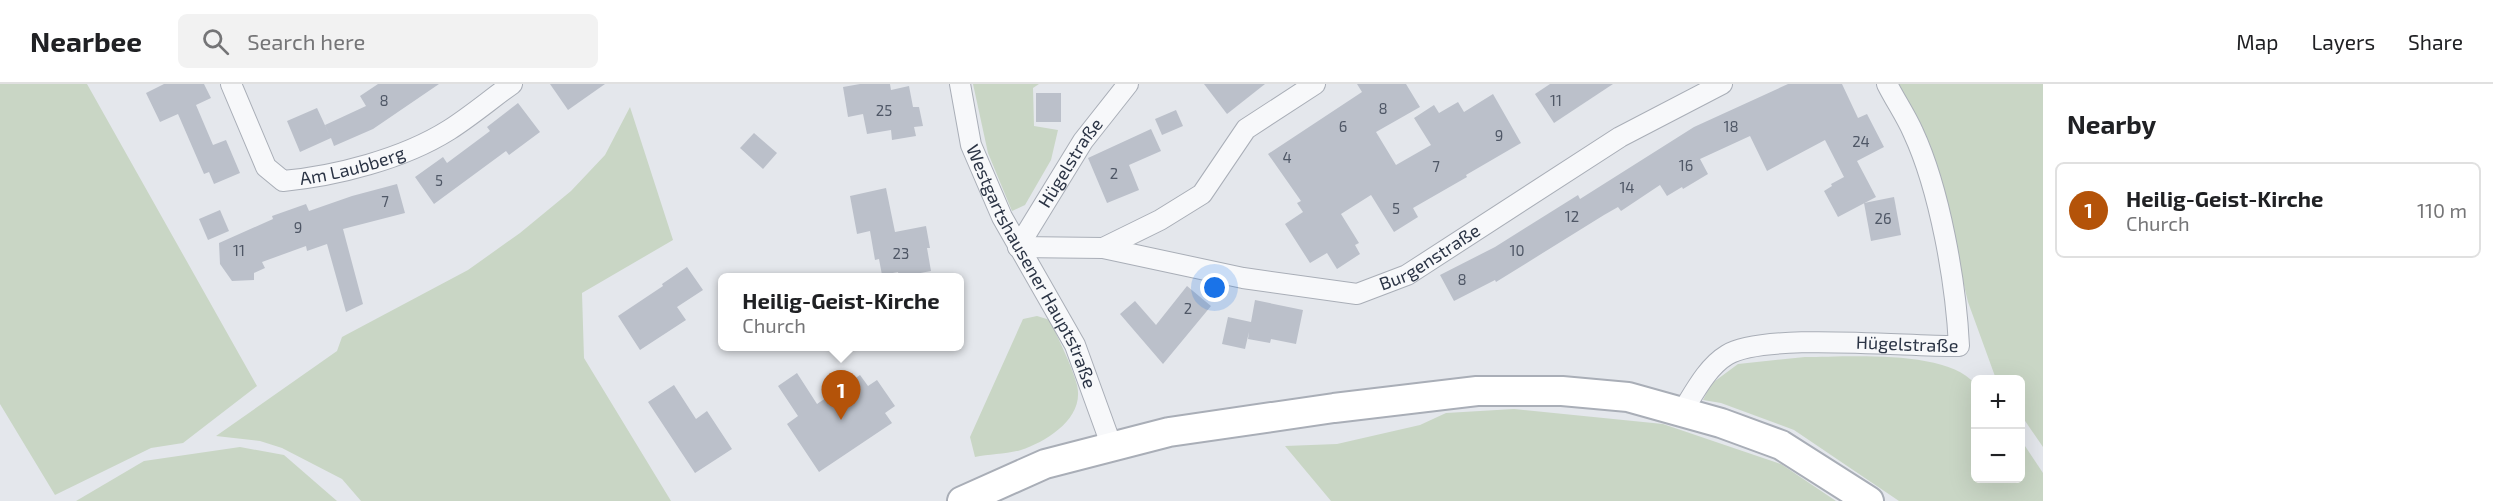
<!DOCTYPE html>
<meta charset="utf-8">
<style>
:root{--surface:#fff;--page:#f2f2f2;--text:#202124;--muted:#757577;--line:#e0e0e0;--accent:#b45309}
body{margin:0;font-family:"Exo 2",sans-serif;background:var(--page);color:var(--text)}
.controls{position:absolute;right:18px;bottom:18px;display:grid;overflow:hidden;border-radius:9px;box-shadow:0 6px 24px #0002}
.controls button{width:54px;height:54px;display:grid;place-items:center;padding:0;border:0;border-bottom:2px solid var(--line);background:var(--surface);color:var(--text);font:30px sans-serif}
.you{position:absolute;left:1215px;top:204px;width:21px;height:21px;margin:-15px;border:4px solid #fff;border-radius:50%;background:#1a73e8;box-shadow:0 0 0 9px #1a73e833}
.badge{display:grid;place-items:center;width:39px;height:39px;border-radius:50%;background:var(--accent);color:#fff;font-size:20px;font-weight:700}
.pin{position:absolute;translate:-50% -50px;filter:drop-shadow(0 2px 3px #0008)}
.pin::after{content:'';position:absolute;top:32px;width:21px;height:18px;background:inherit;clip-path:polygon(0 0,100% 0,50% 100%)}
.popup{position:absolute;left:718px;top:189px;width:246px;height:78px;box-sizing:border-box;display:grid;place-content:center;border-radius:9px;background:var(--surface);filter:drop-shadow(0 2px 4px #0005);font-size:20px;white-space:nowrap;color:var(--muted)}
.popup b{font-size:22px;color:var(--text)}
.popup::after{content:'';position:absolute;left:50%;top:100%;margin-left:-12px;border:12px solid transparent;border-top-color:var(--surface)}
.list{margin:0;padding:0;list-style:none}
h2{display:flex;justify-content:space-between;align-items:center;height:78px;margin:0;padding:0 24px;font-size:26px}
h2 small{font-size:20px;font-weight:400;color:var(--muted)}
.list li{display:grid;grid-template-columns:39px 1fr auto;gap:18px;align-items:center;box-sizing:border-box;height:96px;margin:0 12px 12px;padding:0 12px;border:2px solid var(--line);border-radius:9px}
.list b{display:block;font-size:22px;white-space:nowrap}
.list p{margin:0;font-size:20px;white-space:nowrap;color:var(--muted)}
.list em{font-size:20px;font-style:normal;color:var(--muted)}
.icon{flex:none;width:33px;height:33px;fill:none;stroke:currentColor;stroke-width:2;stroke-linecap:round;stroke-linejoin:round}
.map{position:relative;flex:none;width:2043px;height:417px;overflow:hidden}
header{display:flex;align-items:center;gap:36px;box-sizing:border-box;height:84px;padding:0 30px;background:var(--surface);border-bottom:2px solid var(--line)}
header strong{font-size:28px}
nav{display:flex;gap:33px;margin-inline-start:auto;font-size:21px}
.search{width:420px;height:54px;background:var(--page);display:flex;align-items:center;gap:15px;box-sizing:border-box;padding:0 21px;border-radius:9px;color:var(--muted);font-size:22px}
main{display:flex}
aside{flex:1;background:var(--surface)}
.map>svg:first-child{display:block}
</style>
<header>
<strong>Nearbee</strong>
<div class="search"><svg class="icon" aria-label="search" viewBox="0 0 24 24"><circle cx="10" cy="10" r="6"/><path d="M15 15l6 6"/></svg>Search here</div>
<nav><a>Map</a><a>Layers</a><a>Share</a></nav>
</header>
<main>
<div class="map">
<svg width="2043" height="417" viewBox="0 0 2043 417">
<rect width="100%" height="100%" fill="#e4e7ec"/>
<g fill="#c9d6c5">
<polygon points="0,0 87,0 257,302 183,359 151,364 55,411 0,320"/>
<polygon points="973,0 1039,0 1033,4 1034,42 1058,46 1051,76 1025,121 1012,127 988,69"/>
<polygon points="1899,0 2043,0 2043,363 2021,331 2020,296 1996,295 1968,218 1931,63"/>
<polygon points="630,23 673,156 582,209 584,274 671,417 361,417 342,395 282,364 260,357 216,352 337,267 342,253 468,186 520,149 571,107 605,71"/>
<path d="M1037 232 1050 236C1059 257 1071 279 1077 301 1085 334 1047 357 1021 366 1007 370 989 370 975 373L970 353 1023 235Z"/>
<path d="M1805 273C1847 273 1947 265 1975 300L1976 394H2020L2021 356 2043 389V417H1899L1794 346 1721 319 1703 316 1711 300 1738 280Z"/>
<polygon points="1514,325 1663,340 1781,380 1836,417 1331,417 1285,362 1337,360 1420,341 1446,329"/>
<polygon points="240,363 284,371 337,417 76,417 144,377"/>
</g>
<g fill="#bbc0ca">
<polygon points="164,0 204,0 211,14 196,21 213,61 226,56 240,89 214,100 209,88 204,90 178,30 160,38 146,9"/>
<polygon points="378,0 439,0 373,45 334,62 331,54 300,68 287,37 317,24 330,52 325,41 366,22 360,12"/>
<polygon points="550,0 605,0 568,26"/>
<polygon points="860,0 890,0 891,6 909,2 913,23 919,23 923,42 914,43 916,52 892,56 891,46 867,50 863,30 848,33 843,3"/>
<polygon points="1204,0 1265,0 1227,30"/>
<polygon points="1357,0 1406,0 1420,23 1376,48 1396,81 1431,61 1414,34 1434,21 1439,29 1458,18 1464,28 1493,10 1521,59 1466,91 1467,93 1413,124 1418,133 1394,148 1371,111 1341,130 1359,159 1355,161 1360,170 1337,185 1327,169 1310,179 1285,140 1303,128 1297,119 1301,117 1268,70 1362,8"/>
<polygon points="1550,0 1613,0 1554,39 1535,10"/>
<polygon points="1788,0 1842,0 1858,34 1867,30 1884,63 1857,77 1876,113 1838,133 1824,107 1832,102 1831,100 1844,93 1825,56 1767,87 1750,52 1700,75 1708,90 1683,105 1682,103 1667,112 1660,101 1621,127 1618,123 1604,131 1496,198 1495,196 1454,217 1440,191 1495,163 1578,111 1580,115 1694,43"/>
<rect x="1036" y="9" width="25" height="29"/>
<polygon points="518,19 540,48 509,71 506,67 434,120 415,93 443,73 447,79 490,47 487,43"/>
<polygon points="1176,26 1183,42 1162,51 1155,35"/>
<polygon points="1151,45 1161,67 1129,81 1139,106 1107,119 1088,74"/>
<polygon points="754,49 777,69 763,85 740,64"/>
<polygon points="397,100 405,129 343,145 363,220 346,228 327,160 307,167 306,162 262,178 265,184 254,189 254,196 232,197 220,180 219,159 273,135 272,132 306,120 309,127 352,112"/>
<polygon points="886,104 895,148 926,142 930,164 927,164 931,187 899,193 898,188 882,191 879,175 875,176 870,147 857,150 850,112"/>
<polygon points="1894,113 1901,151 1871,157 1864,119"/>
<polygon points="220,126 229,147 208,156 199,135"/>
<polygon points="687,183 703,206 677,223 686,236 640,266 618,232 663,202 662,200"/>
<polygon points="1187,202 1211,222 1163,280 1120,230 1135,217 1156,241"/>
<polygon points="1255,216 1303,226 1296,260 1271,255 1270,259 1248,255 1249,248 1245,265 1222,260 1228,233 1251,238"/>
<polygon points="797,289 817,320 860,291 868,302 877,296 895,322 885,329 892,339 819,388 787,340 798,332 778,302"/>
<polygon points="674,301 696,335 707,327 732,365 695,389 648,318"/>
</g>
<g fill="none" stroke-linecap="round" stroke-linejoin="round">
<defs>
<g id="minor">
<path id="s1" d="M231 0 266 83 283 97C336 92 403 75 449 46 471 32 491 15 512 0"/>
<path id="s2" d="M960 0 971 61 1002 133 1075 261 1112 363"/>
<polyline points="1018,163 1103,164 1160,136 1202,110 1246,45 1315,0"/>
<path id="s3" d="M1018 163 1083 57 1128 0"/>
<path id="s4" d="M1103 164 1243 194 1357 210 1407 191 1620 53 1722 0"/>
<path id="s5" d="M1682 328C1694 309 1707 283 1727 271 1764 248 1909 263 1959 262 1956 199 1940 106 1913 48 1906 32 1895 16 1887 0"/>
</g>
<polyline id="secondary" points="962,417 1045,380 1169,348 1334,324 1477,307 1562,307 1628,313 1721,339 1781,361 1869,417"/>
</defs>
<use href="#minor" stroke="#a9aeb7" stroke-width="22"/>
<use href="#secondary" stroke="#a9aeb7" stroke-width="32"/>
<use href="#minor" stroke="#f7f8fa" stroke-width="20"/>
<use href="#secondary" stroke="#fff" stroke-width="28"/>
</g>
<g text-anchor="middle" stroke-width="6" stroke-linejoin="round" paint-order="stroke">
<g font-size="15" fill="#4f5766">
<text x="384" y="22">8</text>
<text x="1556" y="22">11</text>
<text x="1383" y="30">8</text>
<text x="884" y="32">25</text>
<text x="1343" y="48">6</text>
<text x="1731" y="48">18</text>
<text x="1499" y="57">9</text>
<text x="1861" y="63">24</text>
<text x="1287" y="79">4</text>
<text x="1686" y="87">16</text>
<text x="1436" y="88">7</text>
<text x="1114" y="95">2</text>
<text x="439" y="102">5</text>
<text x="1627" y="109">14</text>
<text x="385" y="123">7</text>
<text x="1396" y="130">5</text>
<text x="1572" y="138">12</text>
<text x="1883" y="140">26</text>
<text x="298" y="149">9</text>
<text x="239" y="172">11</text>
<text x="1517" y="172">10</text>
<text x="901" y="175">23</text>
<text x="1462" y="201">8</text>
<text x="1188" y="230">2</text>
</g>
<g font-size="18" fill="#2b3445" stroke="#f4f6f9">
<text dy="6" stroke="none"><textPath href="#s1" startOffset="183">Am Laubberg</textPath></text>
<text dy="6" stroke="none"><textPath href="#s3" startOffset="99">Hügelstraße</textPath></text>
<text dy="6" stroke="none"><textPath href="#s4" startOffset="340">Burgenstraße</textPath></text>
<text dy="6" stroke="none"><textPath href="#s2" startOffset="198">Westgartshausener Hauptstraße</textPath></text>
<text dy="6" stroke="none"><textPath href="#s5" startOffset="255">Hügelstraße</textPath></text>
</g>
</g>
</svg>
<div class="controls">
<button>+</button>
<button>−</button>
</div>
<div class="you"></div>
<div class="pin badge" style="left:841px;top:336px">1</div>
<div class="popup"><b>Heilig-Geist-Kirche</b>Church</div>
</div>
<aside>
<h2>Nearby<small></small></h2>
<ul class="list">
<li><span class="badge">1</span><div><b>Heilig-Geist-Kirche</b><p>Church</p></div><em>110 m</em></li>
</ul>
</aside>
</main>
